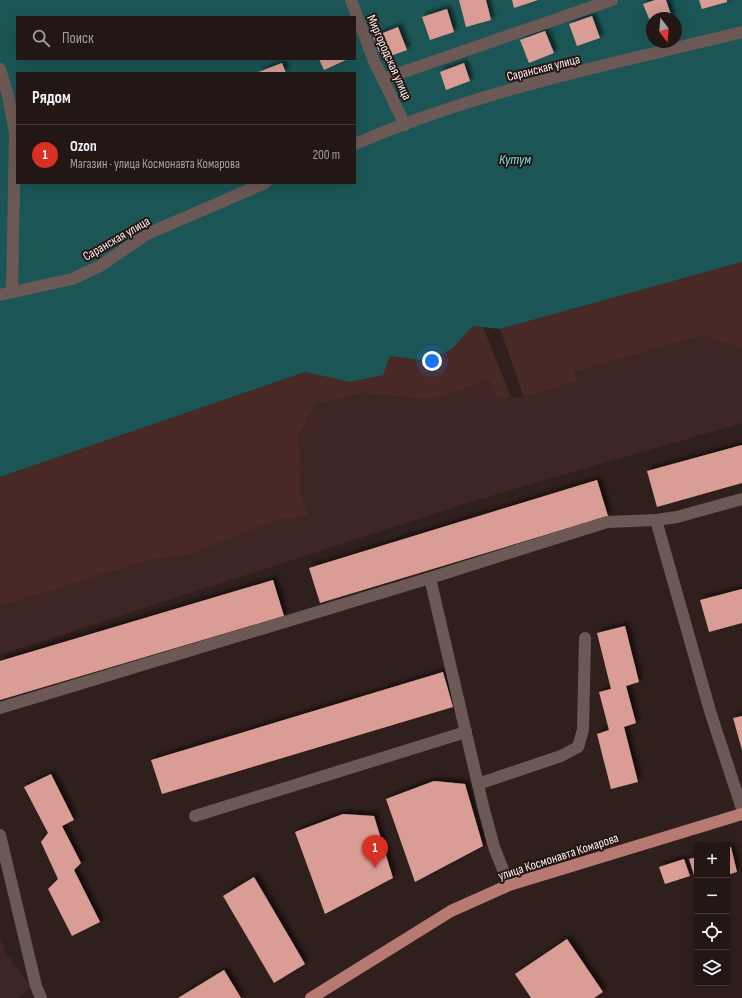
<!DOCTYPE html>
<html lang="ru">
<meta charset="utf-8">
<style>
:root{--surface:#231716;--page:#2f2423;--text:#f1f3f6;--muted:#a39fa1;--line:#403635;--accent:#d93025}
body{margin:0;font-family:"Sofia Sans Condensed",sans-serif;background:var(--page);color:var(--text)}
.controls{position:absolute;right:12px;bottom:12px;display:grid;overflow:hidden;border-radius:0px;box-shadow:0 4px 16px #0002}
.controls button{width:36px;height:36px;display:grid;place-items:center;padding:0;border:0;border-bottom:1px solid var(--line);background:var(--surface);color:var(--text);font:20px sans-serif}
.compass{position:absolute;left:646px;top:12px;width:36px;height:36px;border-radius:50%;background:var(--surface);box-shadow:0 4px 16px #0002;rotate:164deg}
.you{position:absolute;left:432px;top:361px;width:14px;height:14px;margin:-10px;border:3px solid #fff;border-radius:50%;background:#1a73e8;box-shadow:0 0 0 6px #1a73e833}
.badge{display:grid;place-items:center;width:26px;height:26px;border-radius:50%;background:var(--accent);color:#fff;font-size:13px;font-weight:700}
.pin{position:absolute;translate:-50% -33px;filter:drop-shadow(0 1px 2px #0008)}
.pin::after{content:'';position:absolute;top:21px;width:14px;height:12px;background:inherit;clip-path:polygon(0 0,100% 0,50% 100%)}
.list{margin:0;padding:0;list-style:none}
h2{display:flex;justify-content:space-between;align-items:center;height:52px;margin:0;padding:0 16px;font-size:17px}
h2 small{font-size:13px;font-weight:400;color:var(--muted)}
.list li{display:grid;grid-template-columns:26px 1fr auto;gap:12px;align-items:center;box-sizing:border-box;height:60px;padding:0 16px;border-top:1px solid var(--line)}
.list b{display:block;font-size:15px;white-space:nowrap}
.list p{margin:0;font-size:13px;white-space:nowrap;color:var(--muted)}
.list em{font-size:13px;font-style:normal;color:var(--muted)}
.icon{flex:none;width:22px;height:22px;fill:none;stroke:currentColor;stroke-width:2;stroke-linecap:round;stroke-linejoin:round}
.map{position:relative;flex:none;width:742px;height:998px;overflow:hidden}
.search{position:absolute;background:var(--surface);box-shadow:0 4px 16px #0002;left:16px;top:16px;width:340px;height:44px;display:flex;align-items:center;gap:10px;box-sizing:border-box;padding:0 14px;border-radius:0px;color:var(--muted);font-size:15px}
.panel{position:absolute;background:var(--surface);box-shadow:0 4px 16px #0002;left:16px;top:72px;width:340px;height:112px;border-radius:0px}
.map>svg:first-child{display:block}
</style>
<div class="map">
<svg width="742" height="998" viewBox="0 0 742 998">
<defs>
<filter id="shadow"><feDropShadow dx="3.5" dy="-3.5" stdDeviation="2" flood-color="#0009"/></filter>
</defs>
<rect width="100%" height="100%" fill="#2f1f1d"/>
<g fill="#3d2623">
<polygon points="704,335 742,349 742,423 477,500 0,655 0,606 150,560 195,553 276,520 310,516 300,494 301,465 299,435 316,404 362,393 434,400 490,380 498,400 511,397 524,397 578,381 574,372"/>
<polygon points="0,935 5,952 32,988 16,998 0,998"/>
</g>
<g fill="#482925">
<polygon points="742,262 742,349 704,335 574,372 578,381 524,397 500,329"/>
<polygon points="473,326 483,327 511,397 498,400 489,380 434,400 362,393 316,404 299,435 301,465 300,494 310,516 276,520 195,553 150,560 0,606 0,477 305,372 350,382 390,356 428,361 452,349"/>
</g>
<path fill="#1c5555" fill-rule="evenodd" d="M0 0H742V262L500 329 473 326 452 349 428 361 390 356 383 375 350 382 305 372 0 477ZM17 17H355V59H17ZM652 18H676V42H652ZM17 73H355V183H17Z"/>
<g fill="#d99d95" filter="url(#shadow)">
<polygon points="459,0 486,0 491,20 466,27"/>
<polygon points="512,0 538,0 514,8"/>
<polygon points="655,0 666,0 672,18 652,18 652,26 643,4"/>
<polygon points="699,0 727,0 727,2 702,9"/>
<polygon points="447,9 454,32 430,40 422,17"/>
<polygon points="592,16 600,38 577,46 569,24"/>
<polygon points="398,27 407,50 382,59 373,37"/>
<polygon points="545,31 554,53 529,63 520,40"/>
<polygon points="319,59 348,59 324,70"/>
<polygon points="282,63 286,73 256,73"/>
<polygon points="464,63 470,81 446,90 440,72"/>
<polygon points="742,445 742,483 657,507 647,471"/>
<polygon points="597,480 608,516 320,603 309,568"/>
<polygon points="273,580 284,616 0,700 0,661"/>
<polygon points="742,589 742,623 709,632 700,600"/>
<polygon points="625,626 639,682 626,686 636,723 624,727 638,782 611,789 597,734 609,730 599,692 611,689 597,633"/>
<polygon points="443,672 453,707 162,794 151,760"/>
<polygon points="742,716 742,750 733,718"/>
<polygon points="51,774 74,820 62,826 81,863 74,870 100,922 72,936 48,889 58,879 41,842 48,833 24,787"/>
<polygon points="434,781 465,784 483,846 415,882 386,799"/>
<polygon points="343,814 374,816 393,878 325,914 295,832"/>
<polygon points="731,847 737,872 727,875 727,848"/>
<polygon points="697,857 697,885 689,859"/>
<polygon points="684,859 690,876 665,884 659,867"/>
<polygon points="254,877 305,964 274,983 223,896"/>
<polygon points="567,939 603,992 594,998 531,998 515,974"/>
<polygon points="224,970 241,998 178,998"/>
</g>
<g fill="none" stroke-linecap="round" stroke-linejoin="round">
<g stroke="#6c5956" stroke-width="12">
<polyline points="351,0 374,61 405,125"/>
<polyline points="0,69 8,96 15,133 12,292"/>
<polyline points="383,79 612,0"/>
<path d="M355 144C479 90 612 64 742 32"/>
<polyline points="0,295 72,279 100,266 147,234 265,183"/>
<polyline points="656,520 710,711 742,809"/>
<polyline points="430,578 607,522 656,520 677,517 742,499"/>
<polyline points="0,708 430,578 483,806 494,847 509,885"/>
<polyline points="478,784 561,756 578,747 583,730 585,638"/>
<polyline points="195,816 466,732"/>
<polyline points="0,835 36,986 41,998"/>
</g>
<polyline stroke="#b77a73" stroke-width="12" points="311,998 451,911 509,885 742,814"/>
</g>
<g text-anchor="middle" stroke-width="4" stroke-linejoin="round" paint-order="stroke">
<g font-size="13" fill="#f8edeb" stroke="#251614">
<text transform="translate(390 57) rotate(66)" y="5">Миргородская улица</text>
<text transform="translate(543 67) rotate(-14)" y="5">Саранская улица</text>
<text transform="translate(116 238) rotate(-30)" y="5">Саранская улица</text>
<text transform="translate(558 856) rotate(-18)" y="5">улица Космонавта Комарова</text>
</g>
<g font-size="14" font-style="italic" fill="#70e1e1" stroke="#251614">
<text x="515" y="164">Кутум</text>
</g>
</g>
</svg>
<div class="controls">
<button>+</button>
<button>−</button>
<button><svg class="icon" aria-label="locate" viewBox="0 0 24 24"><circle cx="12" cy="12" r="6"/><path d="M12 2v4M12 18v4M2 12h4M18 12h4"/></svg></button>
<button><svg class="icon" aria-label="layers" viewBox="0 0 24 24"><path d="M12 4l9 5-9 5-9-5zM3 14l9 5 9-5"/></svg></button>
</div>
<svg class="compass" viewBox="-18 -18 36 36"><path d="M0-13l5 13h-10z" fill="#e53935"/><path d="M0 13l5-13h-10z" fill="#a39fa1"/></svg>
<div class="you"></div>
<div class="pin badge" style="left:375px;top:868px">1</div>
<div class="search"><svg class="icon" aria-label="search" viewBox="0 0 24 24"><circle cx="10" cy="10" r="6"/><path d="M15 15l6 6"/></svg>Поиск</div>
<section class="panel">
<h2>Рядом<small></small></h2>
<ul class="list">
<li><span class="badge">1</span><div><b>Ozon</b><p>Магазин · улица Космонавта Комарова</p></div><em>200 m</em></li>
</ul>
</section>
</div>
